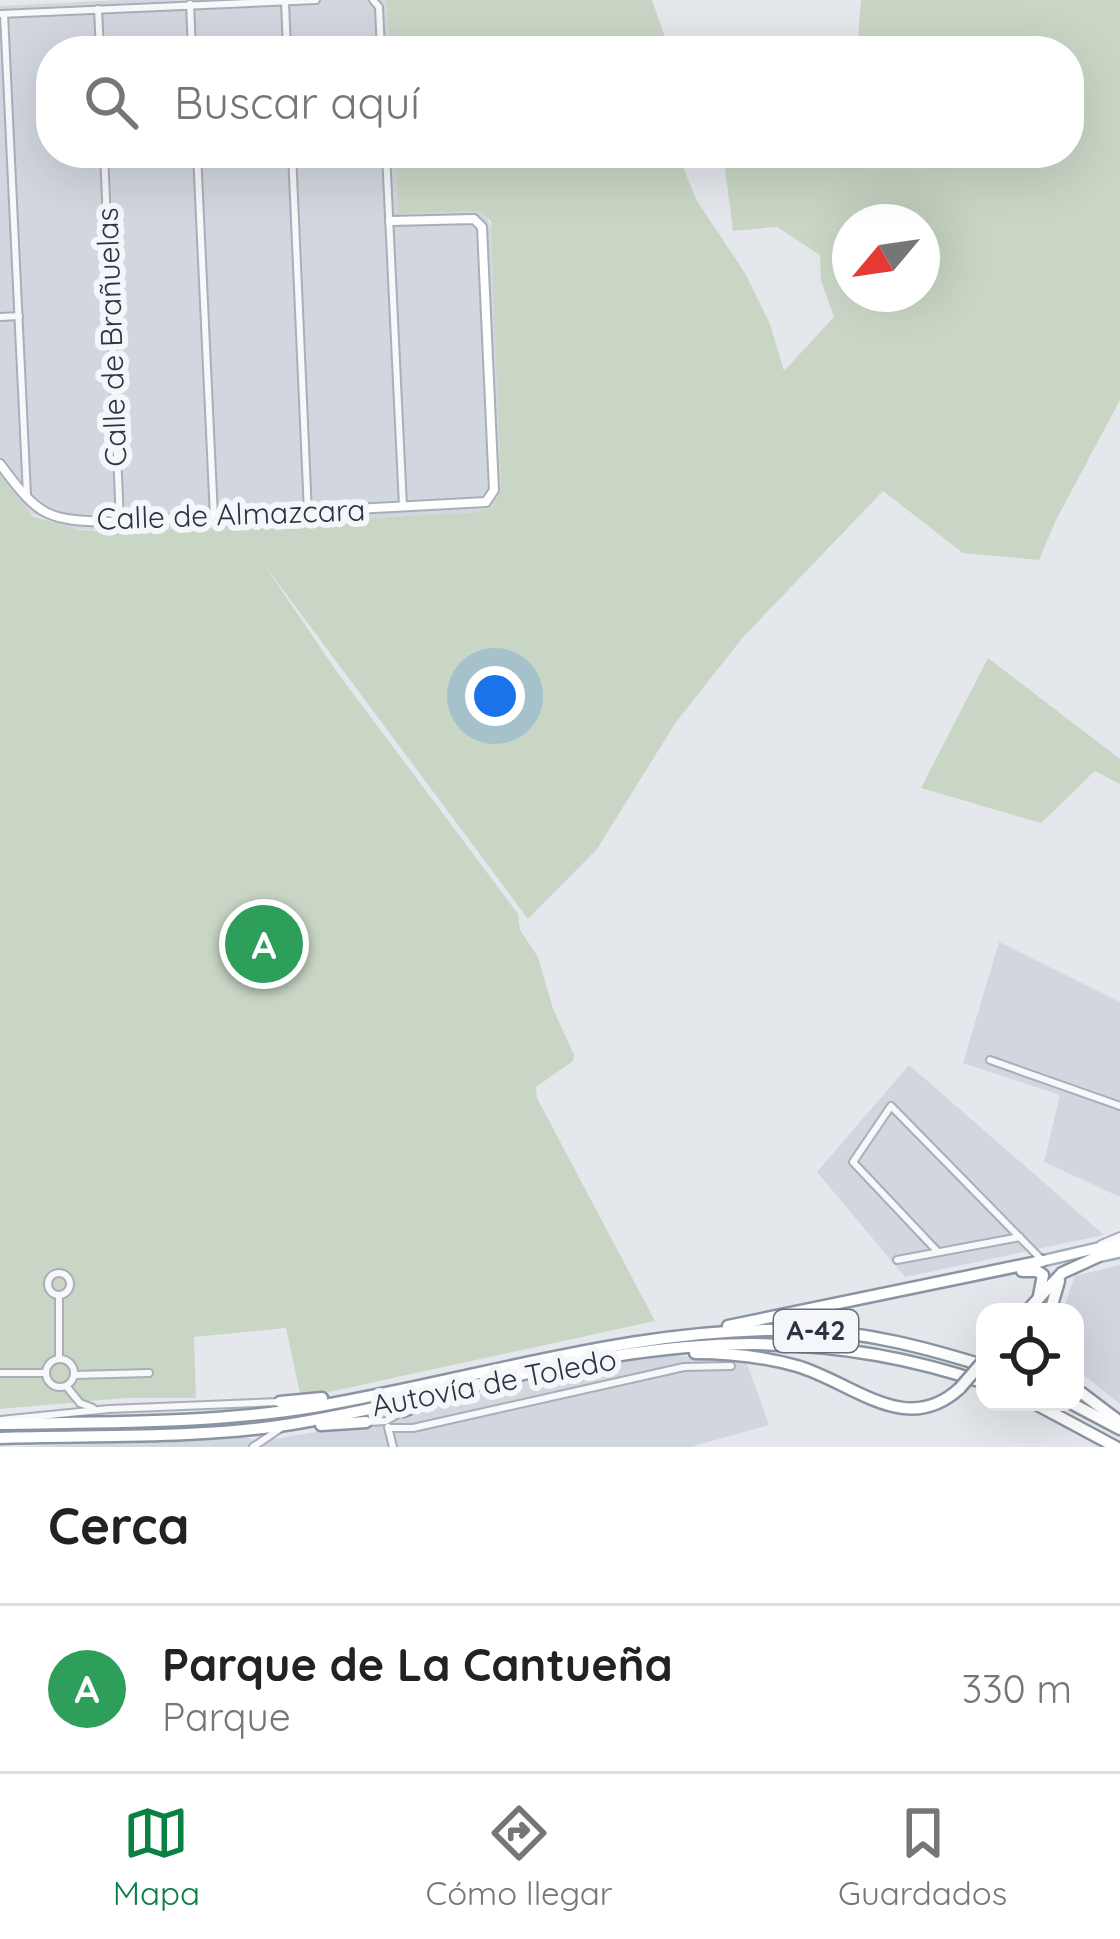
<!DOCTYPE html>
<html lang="es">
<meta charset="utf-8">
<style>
:root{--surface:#fff;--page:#f2f2f2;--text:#222;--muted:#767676;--line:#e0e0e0;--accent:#0b8043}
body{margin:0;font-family:Quicksand,sans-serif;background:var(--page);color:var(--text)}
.controls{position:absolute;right:36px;bottom:36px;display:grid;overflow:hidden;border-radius:24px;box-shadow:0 12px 48px #0002}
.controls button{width:108px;height:108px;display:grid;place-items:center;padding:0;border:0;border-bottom:3px solid var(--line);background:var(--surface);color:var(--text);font:60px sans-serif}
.compass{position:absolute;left:832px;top:204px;width:108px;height:108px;border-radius:50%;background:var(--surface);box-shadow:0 12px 48px #0002;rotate:241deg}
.you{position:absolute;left:495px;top:696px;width:42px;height:42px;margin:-30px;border:9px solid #fff;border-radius:50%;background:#1a73e8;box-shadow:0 0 0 18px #1a73e833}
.badge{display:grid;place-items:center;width:78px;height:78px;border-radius:50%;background:var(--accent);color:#fff;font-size:39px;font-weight:700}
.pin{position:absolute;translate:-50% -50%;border:6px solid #fff;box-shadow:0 3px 12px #0006}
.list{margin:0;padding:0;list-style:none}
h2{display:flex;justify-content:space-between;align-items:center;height:156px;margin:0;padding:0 48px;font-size:51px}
h2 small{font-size:39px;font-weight:400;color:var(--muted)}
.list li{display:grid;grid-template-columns:78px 1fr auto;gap:36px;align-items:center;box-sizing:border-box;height:168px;padding:0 48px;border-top:3px solid var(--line)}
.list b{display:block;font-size:45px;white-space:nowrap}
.list p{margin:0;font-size:39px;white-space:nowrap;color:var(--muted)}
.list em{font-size:39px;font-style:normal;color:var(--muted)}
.icon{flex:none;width:66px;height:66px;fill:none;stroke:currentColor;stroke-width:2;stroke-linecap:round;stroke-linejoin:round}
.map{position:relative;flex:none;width:1120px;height:1447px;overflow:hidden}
.search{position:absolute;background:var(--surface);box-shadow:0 12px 48px #0002;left:36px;right:36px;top:36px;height:132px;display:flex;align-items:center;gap:30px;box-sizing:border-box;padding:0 42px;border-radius:48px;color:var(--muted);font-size:45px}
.sheet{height:324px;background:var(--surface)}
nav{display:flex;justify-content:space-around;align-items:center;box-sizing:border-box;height:168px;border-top:3px solid var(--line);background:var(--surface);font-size:33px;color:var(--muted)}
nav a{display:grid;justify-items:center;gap:6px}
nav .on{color:var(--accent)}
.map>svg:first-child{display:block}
</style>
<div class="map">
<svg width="1120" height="1447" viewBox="0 0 1120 1447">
<rect width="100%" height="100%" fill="#e4e7ec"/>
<g fill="#d2d6de">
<polygon points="121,0 386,0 390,51 51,51 51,153 395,153 398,214 479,211 485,214 492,230 501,488 493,507 478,512 119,532 67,528 26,511 0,475 0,6"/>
<polygon points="999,942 1120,1002 1120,1197 1044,1162 1060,1095 963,1063"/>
<polygon points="909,1065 1104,1235 905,1277 817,1172"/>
<polygon points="1120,1265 1120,1404 1075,1368 1075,1312 1062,1312 1075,1276"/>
<polygon points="653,1354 746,1361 769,1425 690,1447 264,1447 265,1441 343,1427 398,1407"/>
<polygon points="243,1437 262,1442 262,1447 13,1447"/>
</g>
<g fill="#c9d6c5" fill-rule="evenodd">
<polygon points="386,0 652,0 670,51 390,51"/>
<path d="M861 0H1120V400L1056 520 1039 560 963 553 883 491 744 636 676 722 597 849 528 919 263 563 337 672 518 914 520 930 538 957 553 1009 574 1055 573 1061 536 1087 537 1098 655 1321 301 1398 286 1328 194 1337 196 1398H124L0 1409V475L32 516 79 530 120 532 478 512 493 506 501 488 491 221 478 211 398 214 395 153H677L697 201 745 273 770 324 784 371 834 317 821 280 820 255 777 227 733 231 723 153H1069V51H857ZM850 222H922V294H850Z"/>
<polygon points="988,658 1120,759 1120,784 1095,771 1041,823 921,788"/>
</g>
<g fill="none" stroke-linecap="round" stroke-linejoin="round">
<defs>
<g id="street">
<polyline points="373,0 379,7 381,51"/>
<polyline points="285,1 287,51"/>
<polyline points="190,4 192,51"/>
<polyline points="98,9 100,51"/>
<polyline points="0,14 316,0"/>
<polyline points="4,14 27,495"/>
<polyline points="104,153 120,522"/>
<polyline points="197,153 214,517"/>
<polyline points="292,153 308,513"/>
<polyline points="386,153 403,507"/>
<polyline points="0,317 19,316"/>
<polyline points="990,1060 1120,1106"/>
<polyline points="1101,1244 1120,1236"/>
<polyline points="938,1252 853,1162 891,1106 1040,1258"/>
<polyline points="897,1260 1020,1237"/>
<circle cx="59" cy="1284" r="11"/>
<polyline points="59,1295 59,1357"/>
<circle cx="60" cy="1373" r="14"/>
<polyline points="0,1373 46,1373"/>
<polyline points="74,1375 149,1373"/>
<polyline points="67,1387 80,1403 93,1408"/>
<polyline points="0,1420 109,1409 280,1402"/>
<polyline points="368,1422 386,1421 403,1411"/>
<polyline points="388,1427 393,1447"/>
<polyline points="389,1428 413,1428 684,1367 731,1366"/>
<polyline points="253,1447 284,1426"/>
</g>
<path id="secondary" d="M0 464C40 518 46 520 113 522L486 502 494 490 482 227 474 219 390 221"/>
<g id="primary">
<polyline points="1097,1257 1120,1252"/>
<polyline points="1042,1261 1120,1243"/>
</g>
<g id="highway">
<polyline points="1022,1271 1037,1271 1043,1275 1039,1296"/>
<polyline points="1026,1312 1062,1273 1097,1257"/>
<polyline points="1050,1312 1059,1281"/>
<polyline points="728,1326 1042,1261"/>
<path d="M695 1353C728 1353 765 1357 797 1366 854 1383 906 1438 960 1388"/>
<polyline points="1075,1388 1120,1422"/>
<polyline points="280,1402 322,1398"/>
<polyline points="1032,1402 1116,1447"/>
<polyline points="1069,1402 1120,1429"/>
<polyline points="403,1411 432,1400"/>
<path d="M0 1424C106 1422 214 1424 319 1406 481 1378 640 1325 806 1330 867 1332 927 1348 985 1366"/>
<polyline points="321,1425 366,1422"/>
<path d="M0 1438C97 1435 197 1439 292 1424 424 1403 554 1358 687 1347 789 1338 889 1350 985 1383"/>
</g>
</defs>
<use href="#street" stroke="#a9aeb7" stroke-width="10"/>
<use href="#secondary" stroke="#a9aeb7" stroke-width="12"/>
<use href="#primary" stroke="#a3abb8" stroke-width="14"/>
<use href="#highway" stroke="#8b94a3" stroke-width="15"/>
<use href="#street" stroke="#f7f8fa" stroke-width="6"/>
<use href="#secondary" stroke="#fff" stroke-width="8"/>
<use href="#primary" stroke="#fff" stroke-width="9"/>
<use href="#highway" stroke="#fff" stroke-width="10"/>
<defs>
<polyline id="highway-bridge" points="960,1388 985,1359"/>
</defs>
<use href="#highway-bridge" stroke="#8b94a3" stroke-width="15" stroke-linecap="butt"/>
<use href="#highway-bridge" stroke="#fff" stroke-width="10"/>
</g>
<g text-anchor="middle" stroke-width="12" stroke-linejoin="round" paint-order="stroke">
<rect fill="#f4f6f9" stroke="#676e7b" stroke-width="3" x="774" y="1310" width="84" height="42" rx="9"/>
<g font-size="27" font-weight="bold" fill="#2b3445">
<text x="816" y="1340">A-42</text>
</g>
<g font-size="30" fill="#2b3445" stroke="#f4f6f9">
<text transform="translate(112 337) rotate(-92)" y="10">Calle de Brañuelas</text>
<text transform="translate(231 515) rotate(-2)" y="10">Calle de Almazcara</text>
<text transform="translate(494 1383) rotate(-11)" y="10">Autovía de Toledo</text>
</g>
</g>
</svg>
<div class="controls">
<button><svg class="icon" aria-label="locate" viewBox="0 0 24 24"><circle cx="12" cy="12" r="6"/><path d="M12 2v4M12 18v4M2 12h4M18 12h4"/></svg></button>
</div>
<svg class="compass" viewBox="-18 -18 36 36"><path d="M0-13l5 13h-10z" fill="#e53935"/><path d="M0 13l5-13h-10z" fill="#767676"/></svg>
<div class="you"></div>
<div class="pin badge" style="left:264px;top:944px;background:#2e9e5b">A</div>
<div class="search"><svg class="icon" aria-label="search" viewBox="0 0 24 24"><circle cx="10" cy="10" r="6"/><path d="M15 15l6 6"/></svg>Buscar aquí</div>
</div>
<section class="sheet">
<h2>Cerca<small></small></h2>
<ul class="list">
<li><span class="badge" style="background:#2e9e5b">A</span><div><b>Parque de La Cantueña</b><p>Parque</p></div><em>330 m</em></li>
</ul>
</section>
<nav>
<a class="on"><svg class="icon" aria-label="map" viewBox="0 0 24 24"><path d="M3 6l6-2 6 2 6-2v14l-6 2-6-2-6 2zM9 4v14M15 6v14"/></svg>Mapa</a>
<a><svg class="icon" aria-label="directions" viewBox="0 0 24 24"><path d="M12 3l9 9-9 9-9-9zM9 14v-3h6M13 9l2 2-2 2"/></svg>Cómo llegar</a>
<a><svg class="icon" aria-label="saved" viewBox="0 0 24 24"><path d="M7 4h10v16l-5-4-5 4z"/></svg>Guardados</a>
</nav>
